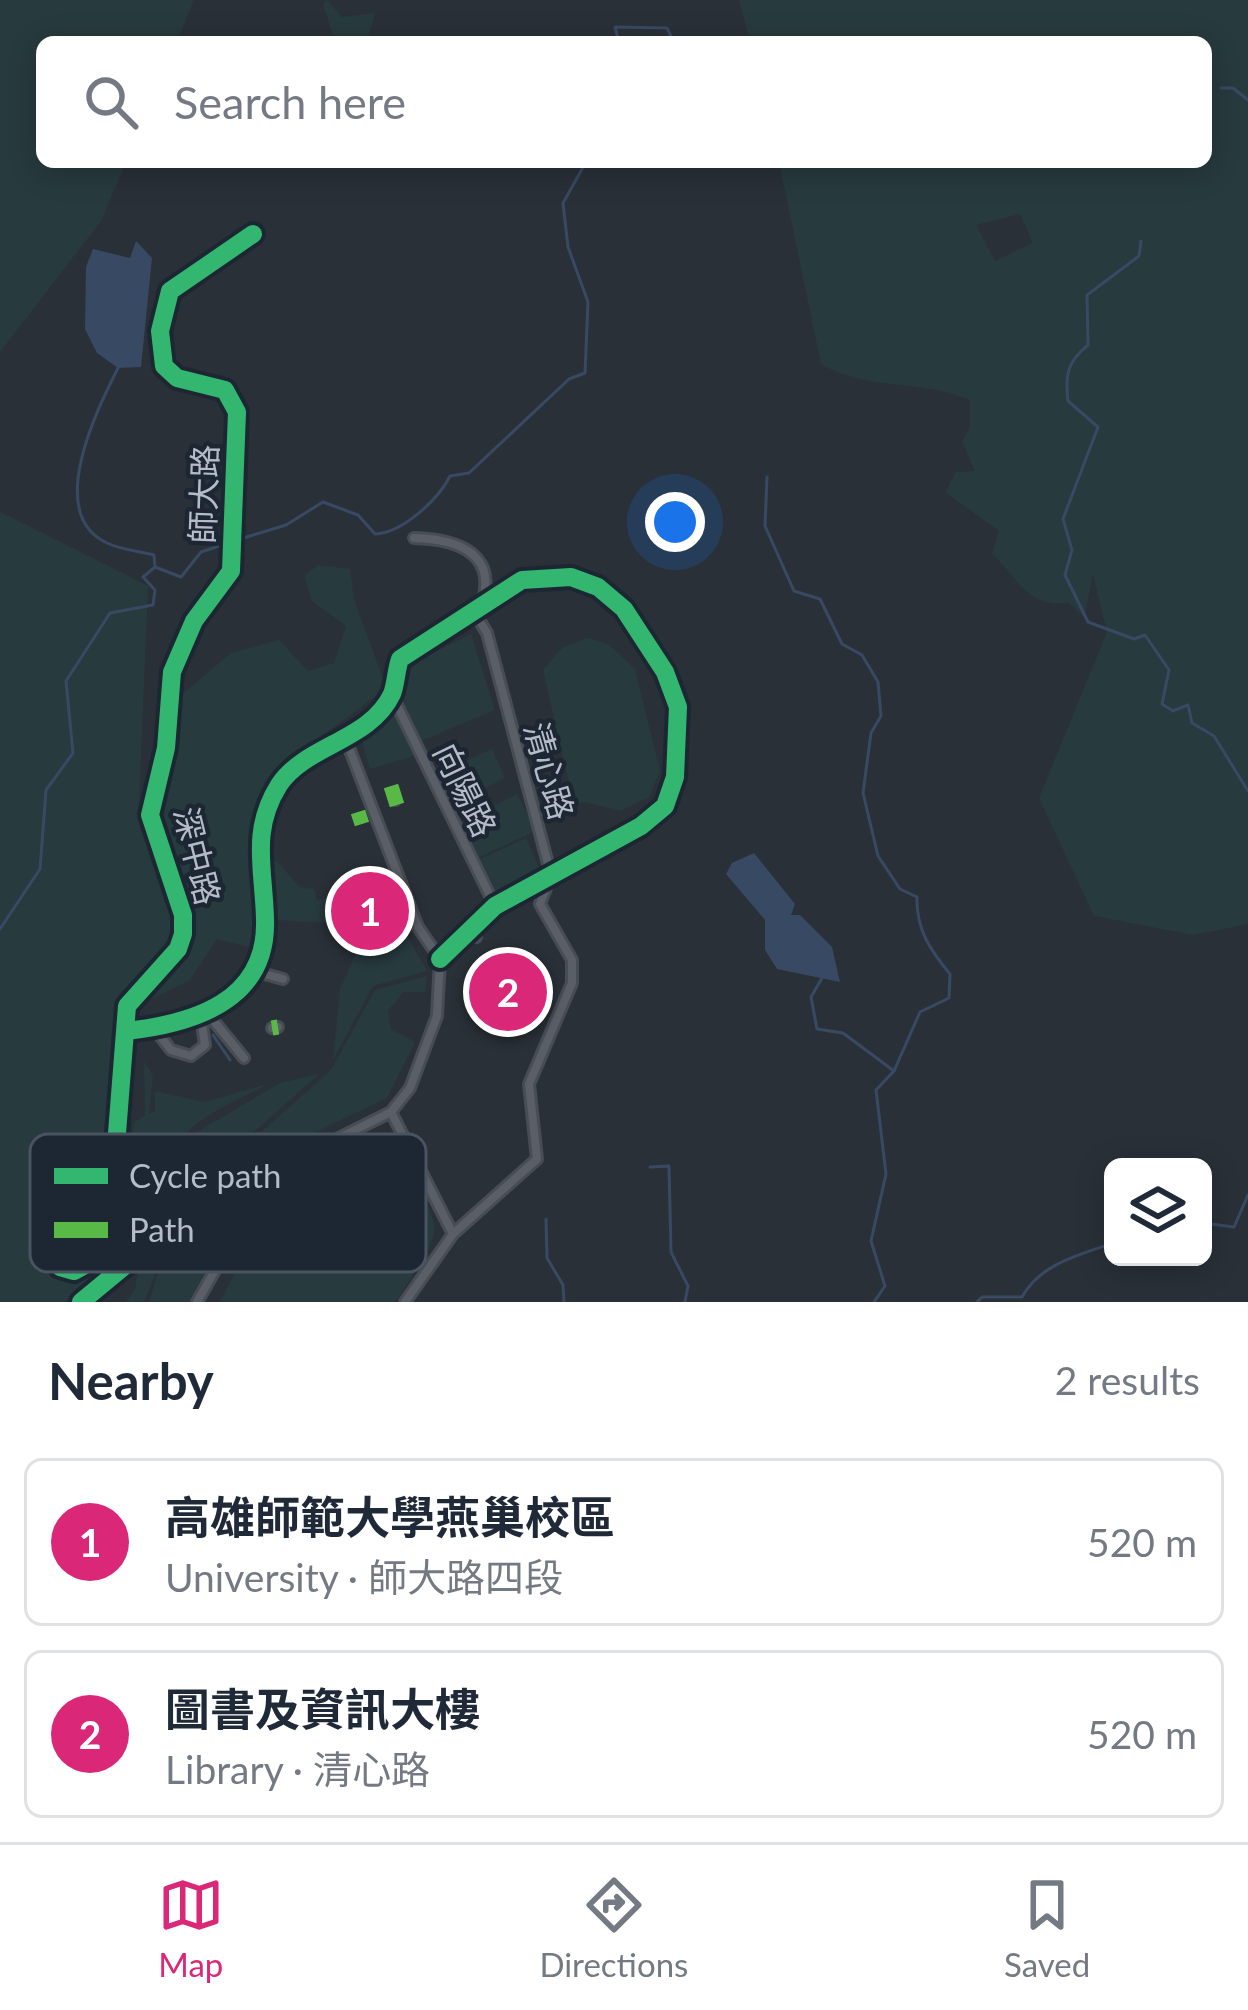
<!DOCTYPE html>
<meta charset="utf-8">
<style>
:root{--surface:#fff;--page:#f6f6f7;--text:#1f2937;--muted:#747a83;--line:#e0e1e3;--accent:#db2777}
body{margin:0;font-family:Lato,"Noto Sans TC",sans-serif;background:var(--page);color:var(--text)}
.controls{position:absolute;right:36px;bottom:36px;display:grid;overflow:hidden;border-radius:18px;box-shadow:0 6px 30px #0003}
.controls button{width:108px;height:108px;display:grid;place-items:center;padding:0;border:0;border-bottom:3px solid var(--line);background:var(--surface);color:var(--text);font:60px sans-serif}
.you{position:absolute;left:675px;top:522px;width:42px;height:42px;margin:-30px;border:9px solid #fff;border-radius:50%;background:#1a73e8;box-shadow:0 0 0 18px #1a73e833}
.badge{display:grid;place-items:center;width:78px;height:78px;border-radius:50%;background:var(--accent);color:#fff;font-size:39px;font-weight:700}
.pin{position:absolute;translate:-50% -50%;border:6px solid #fff;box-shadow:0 3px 12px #0006}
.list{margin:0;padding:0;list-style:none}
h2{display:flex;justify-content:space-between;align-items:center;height:156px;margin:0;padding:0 48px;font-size:51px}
h2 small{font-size:39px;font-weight:400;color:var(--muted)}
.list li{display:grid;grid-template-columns:78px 1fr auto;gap:36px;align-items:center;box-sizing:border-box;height:168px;margin:0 24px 24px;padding:0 24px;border:3px solid var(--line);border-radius:18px}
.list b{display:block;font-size:45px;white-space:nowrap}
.list p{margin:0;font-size:39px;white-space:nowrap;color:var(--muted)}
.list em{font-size:39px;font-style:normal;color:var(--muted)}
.icon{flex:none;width:66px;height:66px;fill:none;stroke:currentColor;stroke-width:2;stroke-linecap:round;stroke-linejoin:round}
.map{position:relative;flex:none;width:1248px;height:1302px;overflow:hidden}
.search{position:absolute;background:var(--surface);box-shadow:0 6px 30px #0003;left:36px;right:36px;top:36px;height:132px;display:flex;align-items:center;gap:30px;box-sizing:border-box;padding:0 42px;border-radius:18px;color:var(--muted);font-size:45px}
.sheet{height:540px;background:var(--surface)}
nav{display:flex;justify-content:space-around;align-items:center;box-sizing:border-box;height:168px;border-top:3px solid var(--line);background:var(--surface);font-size:33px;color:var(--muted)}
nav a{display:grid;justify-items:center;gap:6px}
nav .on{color:var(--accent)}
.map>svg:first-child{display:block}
</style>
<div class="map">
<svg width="1248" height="1302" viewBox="0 0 1248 1302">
<rect width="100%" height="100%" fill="#2a3038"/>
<g fill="#273a3e" fill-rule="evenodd">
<polygon points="0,0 194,0 177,42 42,42 42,162 126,162 101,221 0,352"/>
<polygon points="327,0 342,17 375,13 367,42 335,42 323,4"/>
<path d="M739 0H1248V924L1193 935 1094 916 1039 798 1107 632 1093 575 1084 617 1069 603C1026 607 1021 581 992 554L999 531 945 492 956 472 975 471 962 442 970 427V400C922 379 865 391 821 364L779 162H1206V42H750ZM1020 214 1033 243 995 261 976 225Z"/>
<polygon points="0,512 148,586 139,805 175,912 170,940 121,994 109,1145 92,1196 50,1232 47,1249 59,1275 92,1267 118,1251 127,1263 64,1302 0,1302"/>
<path d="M318 565 350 569 354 599 386 687C334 734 254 766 249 845 247 880 258 913 253 948L217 939 190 980 144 1003 182 954 190 932 159 825 177 730 176 699 231 653 279 640 308 671 334 663 346 626 312 601 304 576Z"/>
<polygon points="471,634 495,710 421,741 403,701 409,665"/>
<polygon points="589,638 608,644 635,669 660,771 649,797 620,811 585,802 574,805 543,670 563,647"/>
<polygon points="396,709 414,756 370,769 362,742"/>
<polygon points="492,749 505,778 471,795 457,765"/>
<polygon points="517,794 536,831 477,858 460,822"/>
<polygon points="526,838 542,875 498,895 480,859"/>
<polygon points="277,861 299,887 314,889 317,900 347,894 374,911 382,932 402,927 427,971 373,986 333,1060 340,989 357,951 357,932 348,924 275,920 267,863"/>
<polygon points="427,976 425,992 403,992 388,1011 391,1029 415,1042 387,1098 247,1165 238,1177 228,1172 214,1181 211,1203 217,1212 227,1210 225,1220 204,1203 206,1181 331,1070 375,990"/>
<path d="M144 1061 153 1076 149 1114 155 1112V1091L204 1102 268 1084C244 1098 205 1112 187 1133 163 1160 175 1183 172 1213 169 1237 154 1280 144 1302H126L135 1289 141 1252 125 1237 73 1261 65 1249 126 1197 134 1122 145 1116Z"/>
<polygon points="319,1074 201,1179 199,1207 229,1230 191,1302 149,1302 177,1211 172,1170 190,1136 280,1083"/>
<path d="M383 1140C399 1155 439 1211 434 1233 429 1256 408 1282 395 1302H220L282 1182Z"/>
</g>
<g fill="#384963">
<polygon points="136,241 152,258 141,367 118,368 97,353 85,329 86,267 93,249 130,258"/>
<polygon points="754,853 795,904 791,915 800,915 832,947 840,982 777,969 765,950 765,920 726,874 732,863"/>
</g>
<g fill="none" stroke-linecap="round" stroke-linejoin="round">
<g stroke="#384963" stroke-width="3">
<polyline points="619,42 615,27 667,28 674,42"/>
<polyline points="1221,88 1233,88 1248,100"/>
<path d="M1141 241 1139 256 1087 295 1088 345C1067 362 1065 375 1068 401L1098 427 1063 519 1072 550 1065 575 1088 622 1134 639 1145 635 1169 670 1162 704 1173 711 1188 705 1192 723 1214 736 1248 791"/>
<path d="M118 368C98 408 44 514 107 543 121 550 140 551 154 555L155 567"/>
<path d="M767 477 765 526 794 591 820 599 842 644 862 655 878 682 881 716 871 733 863 793 878 856 900 889 917 897C916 929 930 950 950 974L949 998 920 1012 894 1071"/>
<path d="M237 540 286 525 323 502 358 515 375 534C402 533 438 500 450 476L469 473 569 379 585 373 588 302 568 247 563 203 586 162"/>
<polyline points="0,929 40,869 46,790 73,753 66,681 110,613 153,605 155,590 143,577 155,567 181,577 201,552 228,543"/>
<polyline points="822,978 811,997 817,1029 843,1033 894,1071 876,1090 886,1174 871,1241 885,1286 874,1302"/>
<polyline points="213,1035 230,1060"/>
<polyline points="650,1167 669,1166 671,1252 688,1286 685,1302"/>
<polyline points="546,1219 547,1258 563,1285 564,1302"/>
<polyline points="1203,1223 1234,1227 1248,1195"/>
<path d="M977 1302 982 1297H1022C1040 1264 1079 1255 1113 1243"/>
</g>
<polyline stroke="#3f454e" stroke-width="8" stroke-dasharray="8 4" stroke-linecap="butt" points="358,812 362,824"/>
<defs>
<g id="minor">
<path d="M414 538C458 539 501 554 480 609"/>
<polyline points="392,695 495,906"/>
<polyline points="346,740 418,927 440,959"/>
<polyline points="393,793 395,800"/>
<polyline points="471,925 476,937"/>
<polyline points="254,971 283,979"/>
<polyline points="208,1014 244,1058"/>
<polyline points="153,1027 171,1050 191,1056 205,1045 201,1017"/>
<polyline points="272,1028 278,1027"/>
<path d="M126 1031C192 1024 268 1002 265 919 264 870 250 831 279 785 305 745 370 741 392 694 396 684 396 670 400 659L522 580 571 577 598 587 624 609 665 672 678 707 675 777 665 806 641 826 495 906 440 959"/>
<polyline points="391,1112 453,1234"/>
<path d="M81 1302 133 1259 123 1244 74 1271 60 1267 54 1256C64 1224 97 1212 113 1184L127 1006 178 949 183 934V915L150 815 166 748 172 672 194 621 231 571 237 412 225 390 177 378 164 366 160 331 170 291 253 234"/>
<polyline points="197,1302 271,1172 391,1112 410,1088 437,1016 440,959"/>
<polyline points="405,1302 453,1234 537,1159 529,1084 572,983 572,960 540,904 551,875 487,633 476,615"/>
</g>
</defs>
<use href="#minor" stroke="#484c53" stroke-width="14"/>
<use href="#minor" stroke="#5a5e66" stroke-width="8"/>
<g stroke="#58b947" stroke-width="15" stroke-dasharray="30 15" stroke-linecap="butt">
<polyline points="391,786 397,805"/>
<polyline points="358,812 362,824"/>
<polyline points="272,1028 278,1027"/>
</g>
<defs>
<g id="cycleway">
<path d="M126 1031C192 1024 268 1002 265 919 264 870 250 831 279 785 305 745 370 741 392 694 396 684 396 670 400 659L522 580 571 577 598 587 624 609 665 672 678 707 675 777 665 806 641 826 495 906 440 959"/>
<path d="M81 1302 133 1259 123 1244 74 1271 60 1267 54 1256C64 1224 97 1212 113 1184L127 1006 178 949 183 934V915L150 815 166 748 172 672 194 621 231 571 237 412 225 390 177 378 164 366 160 331 170 291 253 234"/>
</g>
</defs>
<use href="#cycleway" stroke="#1d2633" stroke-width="26"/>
<use href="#cycleway" stroke="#33b770" stroke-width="18"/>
</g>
<g text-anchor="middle" stroke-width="9" stroke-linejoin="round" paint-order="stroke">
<g font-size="33" fill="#b4bcc9" stroke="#1d2633">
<text transform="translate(204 494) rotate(-88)" y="12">師大路</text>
<text transform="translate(549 771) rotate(74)" y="12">清心路</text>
<text transform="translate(465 790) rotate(64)" y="12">向陽路</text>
<text transform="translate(197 856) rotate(76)" y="12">深中路</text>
</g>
</g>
<rect x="30" y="1134" width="396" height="138" rx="18" fill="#1d2633" stroke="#4a5360" stroke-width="3"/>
<rect x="54" y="1168" width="54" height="16" fill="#33b770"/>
<rect x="54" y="1222" width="54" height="16" fill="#58b947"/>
<g font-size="33" fill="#b4bcc9">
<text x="129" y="1188">Cycle path</text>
<text x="129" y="1242">Path</text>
</g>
</svg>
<div class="controls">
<button><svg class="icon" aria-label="layers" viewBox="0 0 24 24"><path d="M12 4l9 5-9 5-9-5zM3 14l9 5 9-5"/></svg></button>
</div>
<div class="you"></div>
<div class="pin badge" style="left:370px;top:911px">1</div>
<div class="pin badge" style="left:508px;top:992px">2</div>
<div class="search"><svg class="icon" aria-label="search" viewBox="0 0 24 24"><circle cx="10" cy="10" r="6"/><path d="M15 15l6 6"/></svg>Search here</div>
</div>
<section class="sheet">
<h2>Nearby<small>2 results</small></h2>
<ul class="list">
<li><span class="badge">1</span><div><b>高雄師範大學燕巢校區</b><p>University · 師大路四段</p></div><em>520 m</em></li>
<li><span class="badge">2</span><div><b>圖書及資訊大樓</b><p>Library · 清心路</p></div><em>520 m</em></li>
</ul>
</section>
<nav>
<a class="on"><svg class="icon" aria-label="map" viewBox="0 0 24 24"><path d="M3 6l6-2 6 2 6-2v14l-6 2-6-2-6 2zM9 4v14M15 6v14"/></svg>Map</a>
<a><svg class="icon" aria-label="directions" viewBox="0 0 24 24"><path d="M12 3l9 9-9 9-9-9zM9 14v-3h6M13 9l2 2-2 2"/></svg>Directions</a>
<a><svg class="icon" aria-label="saved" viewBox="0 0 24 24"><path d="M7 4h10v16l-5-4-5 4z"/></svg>Saved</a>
</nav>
